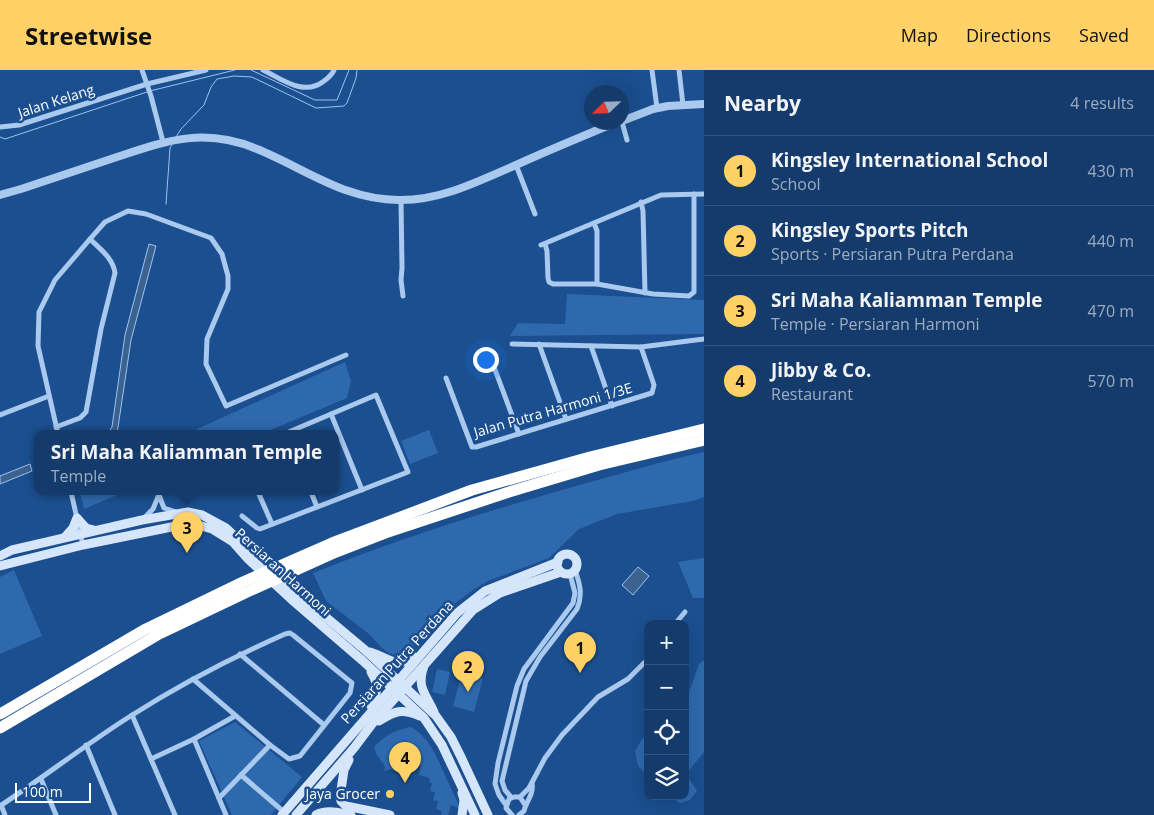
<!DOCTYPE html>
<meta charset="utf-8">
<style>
:root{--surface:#143b6b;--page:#214673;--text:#f1f3f6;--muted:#9dadc1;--line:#33557e;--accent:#ffd166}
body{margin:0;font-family:"Open Sans",sans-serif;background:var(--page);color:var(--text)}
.controls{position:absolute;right:15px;bottom:15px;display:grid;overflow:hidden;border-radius:10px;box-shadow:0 5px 20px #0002}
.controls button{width:45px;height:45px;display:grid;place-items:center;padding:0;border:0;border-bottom:1px solid var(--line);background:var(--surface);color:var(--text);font:25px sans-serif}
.compass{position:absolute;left:584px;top:15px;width:45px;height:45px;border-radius:50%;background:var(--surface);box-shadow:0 5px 20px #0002;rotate:247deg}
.scale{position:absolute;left:15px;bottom:12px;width:76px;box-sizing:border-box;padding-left:5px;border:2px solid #fff;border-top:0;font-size:14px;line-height:18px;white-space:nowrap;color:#fff;-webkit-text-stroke:4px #1b4f8f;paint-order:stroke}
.you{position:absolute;left:485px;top:289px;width:18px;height:18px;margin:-12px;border:4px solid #fff;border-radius:50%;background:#1a73e8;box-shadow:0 0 0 8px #1a73e833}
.badge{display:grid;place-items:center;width:32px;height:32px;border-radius:50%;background:var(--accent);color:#111;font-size:16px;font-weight:700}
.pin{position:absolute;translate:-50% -41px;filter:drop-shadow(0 1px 2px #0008)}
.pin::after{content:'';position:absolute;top:26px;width:18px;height:15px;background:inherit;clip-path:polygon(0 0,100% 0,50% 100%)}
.popup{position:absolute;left:34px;top:360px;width:305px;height:65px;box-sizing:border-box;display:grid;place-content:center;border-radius:10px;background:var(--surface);filter:drop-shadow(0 1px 4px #0005);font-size:16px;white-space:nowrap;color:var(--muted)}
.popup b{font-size:19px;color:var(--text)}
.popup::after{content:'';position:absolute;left:50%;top:100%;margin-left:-10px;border:10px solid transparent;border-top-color:var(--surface)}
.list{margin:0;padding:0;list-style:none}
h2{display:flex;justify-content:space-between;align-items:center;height:65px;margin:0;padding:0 20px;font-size:21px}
h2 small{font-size:16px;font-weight:400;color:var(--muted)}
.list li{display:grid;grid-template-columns:32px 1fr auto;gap:15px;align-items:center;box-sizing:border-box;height:70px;padding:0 20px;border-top:1px solid var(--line)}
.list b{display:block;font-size:19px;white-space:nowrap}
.list p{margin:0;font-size:16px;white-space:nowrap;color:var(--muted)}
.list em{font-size:16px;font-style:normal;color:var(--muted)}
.icon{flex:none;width:28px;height:28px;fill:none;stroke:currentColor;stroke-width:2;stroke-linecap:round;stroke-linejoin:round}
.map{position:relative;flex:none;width:704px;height:745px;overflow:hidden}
header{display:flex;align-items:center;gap:30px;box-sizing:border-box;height:70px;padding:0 25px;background:var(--accent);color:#111}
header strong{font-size:24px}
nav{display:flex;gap:28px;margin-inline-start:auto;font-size:18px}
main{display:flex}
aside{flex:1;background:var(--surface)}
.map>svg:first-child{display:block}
</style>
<header>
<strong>Streetwise</strong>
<nav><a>Map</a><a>Directions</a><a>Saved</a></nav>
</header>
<main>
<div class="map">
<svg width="704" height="745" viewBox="0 0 704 745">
<rect width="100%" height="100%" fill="#1b4f8f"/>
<g fill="#2e69ad">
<polygon points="567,224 704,230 704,264 510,266 518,253 565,254"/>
<polygon points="345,292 351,311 347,328 261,364 186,364"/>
<polygon points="429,360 438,383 410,394 401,371"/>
<path d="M704 382V427L693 431 617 444 579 459 549 488 488 511 473 520 454 534 407 583 399 585 390 584 383 579 369 564 326 531 313 503C403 467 497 438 590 412 628 402 666 390 704 382Z"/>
<polygon points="80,422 124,422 84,439"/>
<polygon points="704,488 704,528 693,528 678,492"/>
<polygon points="14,500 42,566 0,584 0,507"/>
<polygon points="704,590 704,682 686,704 697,721 690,730 680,733 670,726 685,726 685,628 688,625 699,594"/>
<polygon points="437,599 450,602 445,625 432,622"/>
<polygon points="462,603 483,608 474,642 453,636"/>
<polygon points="235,652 302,707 271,745 232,745 199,671"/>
<path d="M411 657C432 669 439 693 449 714 453 723 457 729 460 739L451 735 448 745H441L442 741 436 739 438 731 433 730 435 722 430 721 432 713 429 712 430 708 419 705 421 696C412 688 408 691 397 694L396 701 390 699 384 701 385 696 376 684 374 677C387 664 393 661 411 657Z"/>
<polygon points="648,664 648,706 638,696 635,681 642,669"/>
</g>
<g fill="#3c6290" stroke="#9cc4f0">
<polygon points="149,174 156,176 131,270 117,364 103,364 109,362 112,357 125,265"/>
<polygon points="30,394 32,401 0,414 0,406"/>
<polygon points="638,497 649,506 633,525 622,515"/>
</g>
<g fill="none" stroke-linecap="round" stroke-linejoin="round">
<g stroke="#9cc4f0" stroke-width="1">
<polyline points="251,0 315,30 337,30 349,0"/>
<polyline points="150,21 235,0"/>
<polyline points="0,67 5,69 147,22"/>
<polyline points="176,67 181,59 204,35 211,17 217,9 234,6 252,7 316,38 344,36 347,33 356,8 357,0"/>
<polyline points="166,134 170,78 172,75"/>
</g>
<g stroke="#a9c9ee" stroke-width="5">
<polyline points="142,0 151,26 163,72"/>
<path d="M263 0C282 9 304 27 324 11 328 8 332 5 334 0"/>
<polyline points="652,0 657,38"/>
<polyline points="679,0 683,35"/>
<polyline points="622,52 627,70"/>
<polyline points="0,57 19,55 147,14 206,0"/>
<polyline points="516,95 535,144"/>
<polyline points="401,130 402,198 401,210 403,226"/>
<polyline points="641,132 643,141 645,223"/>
<polyline points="594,153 597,161 597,214"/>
<polyline points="545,174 547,181 548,208 549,212 553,214 597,214 653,224 689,226 694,222 694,124"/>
<polyline points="541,175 661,125 704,124"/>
<polyline points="512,274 641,277 704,269"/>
<polyline points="539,274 566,349"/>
<polyline points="591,276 612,336"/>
<polyline points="491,289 519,364"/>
<polyline points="446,308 472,377 476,377 652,323 654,315 641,277"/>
<polyline points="331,344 362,420"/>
<polyline points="0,345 49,326"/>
<path d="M56 357 80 348 86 342 101 259 115 203C113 188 100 179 90 169"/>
<polyline points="58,364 38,276 39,242 55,210 90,169 105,152 128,141 146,144 211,168 222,184 228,206 228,219 207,269 206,294 226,336 346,285"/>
<polyline points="71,422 83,475"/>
<polyline points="258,422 272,454"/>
<polyline points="311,422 317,437"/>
<polyline points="159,425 164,438 176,442"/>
<polyline points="242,446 257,458 260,459 408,402 376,325 284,364"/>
<polyline points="144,448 153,439 160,422"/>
<polyline points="675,554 685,542"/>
<polyline points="240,584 324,655"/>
<polyline points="132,645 175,745"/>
<polyline points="194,669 226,745"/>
<polyline points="86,675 115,745"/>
<polyline points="151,689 194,669 235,646"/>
<polyline points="241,705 284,742"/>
<polyline points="41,709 56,745"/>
<path d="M511 727 505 720 502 711 526 611 540 587 577 539C583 525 580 514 575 500"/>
<polyline points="520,727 529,718 545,688 562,665 598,627 628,609 648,589"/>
<polyline points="219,728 270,675"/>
<polyline points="1,735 5,745"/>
<polyline points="506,735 499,725 495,714 498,693 517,616 524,599 573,533 575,523 570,504"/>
<path d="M0 736C44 707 85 675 129 647 179 615 231 588 285 564L290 563 293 565 352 613 350 623 300 686 289 689 270 675 193 609"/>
<polyline points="512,745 506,738 509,729 514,727 520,727 525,735"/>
<path d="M519 745 524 741C526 731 534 725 532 713"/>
</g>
<g stroke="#a9c9ee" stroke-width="8">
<polyline points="622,51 653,39 668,36 704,34"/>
<path d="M0 125 21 119C51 109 81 99 111 89 163 72 202 56 257 79 306 99 346 131 401 130 442 130 479 111 516 95 549 80 583 66 617 52"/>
</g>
<g stroke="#d6e6fa" stroke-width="9">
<polyline points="65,467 73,458 77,448 86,458 94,460"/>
<circle cx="567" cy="494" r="10"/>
<polyline points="0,486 12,480 142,450 188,442 202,445 226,458 297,523 365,580 436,646 451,667 461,687 488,745"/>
<polyline points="0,496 83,475 191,453 212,459 233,472 248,489 291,529 363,591 424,648 442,675 475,745"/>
<path d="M370 582C390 588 394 599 415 587"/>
<path d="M424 596C416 617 426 624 434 642"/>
<path d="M371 602C379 615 378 623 371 636"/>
<path d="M379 651C395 641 401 638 420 646"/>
<polyline points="349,690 344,700 340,727 341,731 346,736 390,745"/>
<polyline points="282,745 457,543 485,521 558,492"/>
<polyline points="296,745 354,678 372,654 473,540 500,523 561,502"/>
<path d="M316 745C327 739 339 743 351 745"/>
<polyline points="462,745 464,730 462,723"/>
</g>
<g stroke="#fff" stroke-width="11">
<polyline points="0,644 144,560 243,512 332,473 472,420 590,387 704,359"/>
<polyline points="0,658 159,564 247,522 336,482 385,463 509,422 599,395 704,370"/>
</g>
</g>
<circle fill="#ffd166" stroke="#1b4f8f" stroke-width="2" cx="390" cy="724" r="5"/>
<g text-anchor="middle" stroke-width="5" stroke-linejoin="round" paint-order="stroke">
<g font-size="14" fill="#fff" stroke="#1b4f8f">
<text transform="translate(56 31) rotate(-18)" y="5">Jalan Kelang</text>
<text transform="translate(553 340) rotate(-16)" y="5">Jalan Putra Harmoni 1/3E</text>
<text transform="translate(283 502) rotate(42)" y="5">Persiaran Harmoni</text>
<text transform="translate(397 592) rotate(-48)" y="5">Persiaran Putra Perdana</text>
</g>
<g font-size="14" fill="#fff" stroke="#1b4f8f" text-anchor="end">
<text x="380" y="729">Jaya Grocer</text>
</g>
</g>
</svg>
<div class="controls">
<button>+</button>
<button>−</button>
<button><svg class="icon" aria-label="locate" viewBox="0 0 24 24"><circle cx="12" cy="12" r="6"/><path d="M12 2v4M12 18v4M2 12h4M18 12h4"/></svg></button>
<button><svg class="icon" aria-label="layers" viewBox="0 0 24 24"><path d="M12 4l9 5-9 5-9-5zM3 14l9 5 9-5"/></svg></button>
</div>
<svg class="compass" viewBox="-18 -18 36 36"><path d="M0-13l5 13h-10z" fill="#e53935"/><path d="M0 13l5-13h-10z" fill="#9dadc1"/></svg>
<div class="scale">100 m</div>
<div class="you"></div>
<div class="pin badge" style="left:580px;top:603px">1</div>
<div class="pin badge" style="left:468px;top:622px">2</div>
<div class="pin badge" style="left:187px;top:483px">3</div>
<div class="popup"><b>Sri Maha Kaliamman Temple</b>Temple</div>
<div class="pin badge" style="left:405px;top:713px">4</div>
</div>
<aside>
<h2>Nearby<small>4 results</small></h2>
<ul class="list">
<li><span class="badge">1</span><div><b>Kingsley International School</b><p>School</p></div><em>430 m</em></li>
<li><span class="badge">2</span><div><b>Kingsley Sports Pitch</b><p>Sports · Persiaran Putra Perdana</p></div><em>440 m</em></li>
<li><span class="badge">3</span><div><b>Sri Maha Kaliamman Temple</b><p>Temple · Persiaran Harmoni</p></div><em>470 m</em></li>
<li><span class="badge">4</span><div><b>Jibby &amp; Co.</b><p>Restaurant</p></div><em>570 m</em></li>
</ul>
</aside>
</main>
